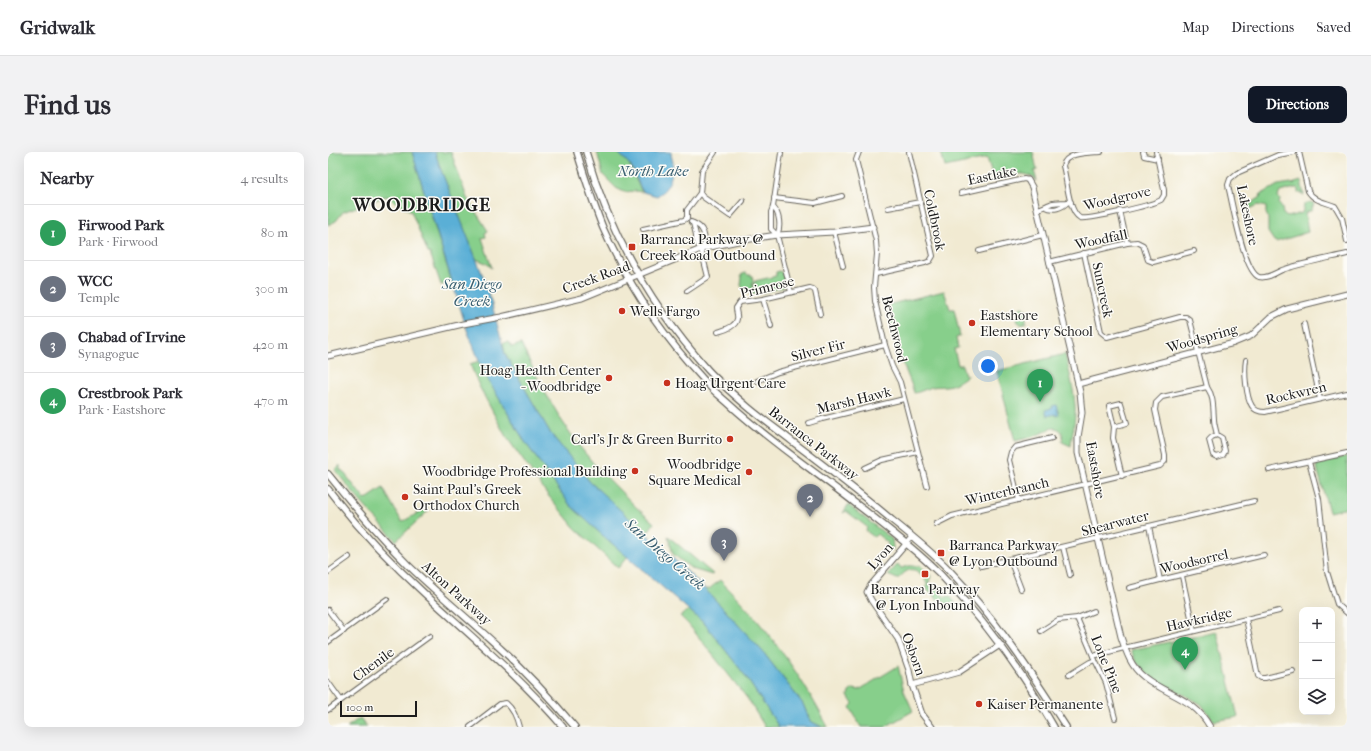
<!DOCTYPE html>
<meta charset="utf-8">
<style>
:root{--surface:#fff;--page:#f2f2f3;--text:#2b2b33;--muted:#7c7c81;--line:#e1e1e2;--accent:#111827}
body{margin:0;font-family:"IM FELL French Canon",serif;background:var(--page);color:var(--text)}
.controls{position:absolute;right:12px;bottom:12px;display:grid;overflow:hidden;border-radius:8px;box-shadow:0 4px 16px #0002}
.controls button{width:36px;height:36px;display:grid;place-items:center;padding:0;border:0;border-bottom:1px solid var(--line);background:var(--surface);color:var(--text);font:20px sans-serif}
.scale{position:absolute;left:12px;bottom:10px;width:77px;box-sizing:border-box;padding-left:4px;border:2px solid #1c1c1c;border-top:0;font-size:11px;line-height:14px;white-space:nowrap;color:#1c1c1c;-webkit-text-stroke:3px #fdfcf7;paint-order:stroke}
.you{position:absolute;left:660px;top:214px;width:14px;height:14px;margin:-10px;border:3px solid #fff;border-radius:50%;background:#1a73e8;box-shadow:0 0 0 6px #1a73e833}
.badge{display:grid;place-items:center;width:26px;height:26px;border-radius:50%;background:var(--accent);color:#fff;font-size:13px;font-weight:700}
.pin{position:absolute;translate:-50% -33px;filter:drop-shadow(0 1px 2px #0008)}
.pin::after{content:'';position:absolute;top:21px;width:14px;height:12px;background:inherit;clip-path:polygon(0 0,100% 0,50% 100%)}
.list{margin:0;padding:0;list-style:none}
h2{display:flex;justify-content:space-between;align-items:center;height:52px;margin:0;padding:0 16px;font-size:17px}
h2 small{font-size:13px;font-weight:400;color:var(--muted)}
.list li{display:grid;grid-template-columns:26px 1fr auto;gap:12px;align-items:center;box-sizing:border-box;height:56px;padding:0 16px;border-top:1px solid var(--line)}
.list b{display:block;font-size:15px;white-space:nowrap}
.list p{margin:0;font-size:13px;white-space:nowrap;color:var(--muted)}
.list em{font-size:13px;font-style:normal;color:var(--muted)}
.icon{flex:none;width:22px;height:22px;fill:none;stroke:currentColor;stroke-width:2;stroke-linecap:round;stroke-linejoin:round}
.map{position:relative;flex:none;width:1019px;height:575px;overflow:hidden;border-radius:8px}
header{display:flex;align-items:center;gap:24px;box-sizing:border-box;height:56px;padding:0 20px;background:var(--surface);border-bottom:1px solid var(--line)}
header strong{font-size:19px}
nav{display:flex;gap:22px;margin-inline-start:auto;font-size:14px}
.intro{display:flex;align-items:center;justify-content:space-between;box-sizing:border-box;height:96px;padding:0 24px}
h1{margin:0;font-size:28px}
.button{padding:10px 18px;border-radius:8px;background:var(--accent);color:#fff;font-size:14px;font-weight:700}
main{display:flex;gap:24px;padding:0 24px}
aside{flex:1;background:var(--surface);border-radius:8px;box-shadow:0 4px 16px #0002}
.map>svg:first-child{display:block}
</style>
<header>
<strong>Gridwalk</strong>
<nav><a>Map</a><a>Directions</a><a>Saved</a></nav>
</header>
<div class="intro"><h1>Find us</h1><a class="button">Directions</a></div>
<main>
<aside>
<h2>Nearby<small>4 results</small></h2>
<ul class="list">
<li><span class="badge" style="background:#2e9e5b">1</span><div><b>Firwood Park</b><p>Park · Firwood</p></div><em>80 m</em></li>
<li><span class="badge" style="background:#6b7280">2</span><div><b>WCC</b><p>Temple</p></div><em>300 m</em></li>
<li><span class="badge" style="background:#6b7280">3</span><div><b>Chabad of Irvine</b><p>Synagogue</p></div><em>420 m</em></li>
<li><span class="badge" style="background:#2e9e5b">4</span><div><b>Crestbrook Park</b><p>Park · Eastshore</p></div><em>470 m</em></li>
</ul>
</aside>
<div class="map">
<svg width="1019" height="575" viewBox="0 0 1019 575">
<rect width="100%" height="100%" fill="#fdfcf7"/>
<filter id="ink" filterUnits="userSpaceOnUse"><feTurbulence type="fractalNoise" baseFrequency=".025" numOctaves="2"/><feDisplacementMap in="SourceGraphic" scale="8" xChannelSelector="R" yChannelSelector="G"/><feConvolveMatrix kernelMatrix="1 2 1 2 8 2 1 2 1" color-interpolation-filters="sRGB"/></filter>
<filter id="wash" filterUnits="userSpaceOnUse"><feTurbulence type="fractalNoise" baseFrequency=".012" numOctaves="4" result="noise"/><feDisplacementMap in="SourceGraphic" scale="16" xChannelSelector="R" yChannelSelector="G"/><feGaussianBlur stdDeviation="0.9" result="paint"/><feColorMatrix in="noise" values="0 0 0 0 0 0 0 0 0 0 0 0 0 0 0 0 0 1.4 0 .05"/><feComposite in="paint" operator="in"/></filter>
<g filter="url(#wash)">
<rect width="100%" height="100%" fill="#f1ead2"/>
<g fill="#87cf8b" stroke="#527654">
<polygon points="0,0 84,0 124,131 113,133 102,101 100,101 83,59 58,44 15,60 8,69 0,73"/>
<polygon points="107,0 123,0 139,46 160,79 157,81 158,85 154,86 164,116 158,111 148,107 113,18"/>
<polygon points="269,0 289,0 301,12 309,30 314,40 307,39 296,40 288,36 275,23"/>
<path d="M613 0H705L709 18 706 19 709 29C696 16 682 24 666 28L659 6 617 15Z"/>
<polygon points="973,29 976,43 974,43 973,40 970,41 970,36 967,36 952,40 950,44 952,48 951,52 954,56 955,62 959,65 974,61 976,54 976,52 983,50 986,52 983,59 981,59 977,61 980,80 958,87 948,90 946,89 940,80 940,66 938,61 938,55 931,53 920,57 919,58 916,56 933,45 932,43 950,33 963,31 964,32"/>
<path d="M452 119C456 122 458 131 456 135L425 143 427 129 448 124V120Z"/>
<polygon points="417,121 419,122 420,123 424,123 425,130 423,143 413,134 414,125 413,123"/>
<path d="M616 139 622 157H626L632 184 628 186 630 196 626 197 630 213H634L637 223H640C634 228 625 234 617 234 612 235 608 234 604 235 597 237 593 240 586 241L584 234 569 197 559 153Z"/>
<polygon points="693,155 694,155 702,160 698,166 698,171 694,173 689,169 688,165 691,160 690,160"/>
<polygon points="180,190 184,195 193,192 214,235 234,269 249,291 265,311 309,356 326,371 318,383 262,330 223,282 177,202 175,191"/>
<path d="M737 202C741 219 746 237 747 254 748 268 744 281 743 294L734 290C735 285 735 281 732 278 724 272 716 281 709 283 702 286 694 287 687 289L669 219Z"/>
<polygon points="151,209 156,221 197,290 242,353 273,382 300,404 290,416 247,376 219,342 177,283 151,234 142,212"/>
<polygon points="1019,304 1019,356 1001,360 988,312"/>
<polygon points="12,313 12,319 14,318 37,348 55,336 74,370 99,356 101,358 68,389 32,349 7,318"/>
<polygon points="520,353 564,387 565,396 564,398 559,394 560,391 549,382 546,385 538,379 539,375 518,359 515,361"/>
<polygon points="340,384 385,422 384,423 364,417 345,402"/>
<path d="M570 412 573 416C576 416 577 414 581 414 585 413 588 416 592 413L603 424 601 430 602 433 610 437 616 445 622 444 632 458H627L621 453 614 450 612 451 602 439 601 440 598 435 599 432C596 424 588 414 579 419 575 421 573 425 569 427L560 423Z"/>
<path d="M392 428C406 442 420 457 433 473 459 504 481 539 500 575H494L482 569 475 552 435 500 377 437H381Z"/>
<polygon points="361,458 377,472 416,522 451,575 437,575 419,546 361,473 352,464"/>
<polygon points="889,480 910,565 886,569 873,552 823,525 808,510 803,498"/>
<polygon points="570,514 576,539 585,559 557,575 533,575 522,555 525,552 520,544 521,540 525,537 531,538"/>
<polygon points="32,566 39,575 19,575"/>
</g>
<g fill="#5aafd6" stroke="#3b6679">
<polygon points="84,0 107,0 113,18 159,134 177,202 223,282 262,330 363,423 393,454 435,500 475,552 482,569 494,575 451,575 416,522 377,472 273,382 242,353 197,290 156,221 139,178"/>
<path d="M289 0H343C343 4 344 6 345 10 345 24 341 37 329 44L315 40C309 31 308 22 302 13 299 9 293 4 289 0Z"/>
<polygon points="728,253 731,263 728,264 728,262 719,264 717,258 725,256 724,254"/>
</g>
</g>
<g filter="url(#ink)">
<g fill="none" stroke-linecap="round" stroke-linejoin="round">
<defs>
<g id="minor">
<polyline points="531,0 528,8 548,89 549,102 546,135 547,149 557,193 564,214 572,230 599,334"/>
<path d="M773 0C761 1 737 0 735 14 739 27 740 59 752 66 761 68 824 53 833 48L836 43V38L828 0"/>
<polyline points="815,0 816,4 830,7"/>
<path d="M966 0 950 3 909 21 902 27 900 33 901 38C905 54 916 120 931 125 939 127 947 121 954 118 975 111 997 107 1019 102"/>
<path d="M971 0 980 39C986 49 997 50 1007 54L1014 66 1019 89"/>
<polyline points="372,41 375,45 402,64 415,49"/>
<polyline points="633,41 696,27 700,28"/>
<polyline points="446,46 487,51 514,44"/>
<path d="M445 55C452 62 453 75 449 83"/>
<path d="M718 55C725 59 734 56 740 50"/>
<polyline points="560,56 592,50"/>
<path d="M709 57C715 56 717 54 722 52 728 49 736 51 743 50"/>
<polyline points="792,59 799,91"/>
<path d="M363 70C365 71 367 71 369 73 377 77 379 91 374 97"/>
<polyline points="315,77 356,68 359,66 359,58 372,41 374,19 387,0"/>
<polyline points="506,80 515,114"/>
<polyline points="449,83 443,77 443,60 445,55 453,1"/>
<polyline points="449,83 463,140"/>
<polyline points="651,99 715,83"/>
<path d="M756 101 773 180 779 185 852 165H858L862 168 879 235C886 245 885 255 886 267 886 272 888 278 889 283L894 286 897 299 895 303 889 305 885 303 881 288 884 285 889 283"/>
<polyline points="721,110 799,91 809,90 815,93 820,108 825,110 866,99"/>
<polyline points="548,122 597,111 602,109 605,104 581,0"/>
<polyline points="359,139 380,125 373,97 370,93 368,88 368,83 365,71"/>
<polyline points="435,147 443,174"/>
<polyline points="976,172 992,247"/>
<path d="M390 180C396 178 408 175 409 167 410 164 408 160 408 156L412 150 435 147 482 136 485 137 487 139 492 162"/>
<path d="M918 208C916 219 918 245 924 254 927 259 932 260 937 260L1019 241"/>
<polyline points="429,229 450,220 557,193"/>
<polyline points="481,271 494,267 576,247"/>
<polyline points="786,275 799,271 793,251 781,254 786,275 785,286 794,324"/>
<polyline points="981,310 991,347 999,420 1009,452 1019,461"/>
<polyline points="537,316 554,308 590,300"/>
<polyline points="941,318 1019,301"/>
<polyline points="691,348 681,308 683,300 687,295 724,286"/>
<polyline points="608,372 624,364 832,314 837,309 837,303 827,258 828,251 834,245 879,235"/>
<polyline points="821,374 832,428"/>
<polyline points="735,395 742,423"/>
<polyline points="682,408 693,437"/>
<polyline points="653,414 926,349"/>
<polyline points="0,420 21,405"/>
<polyline points="854,424 866,479"/>
<polyline points="801,436 832,428 936,403"/>
<polyline points="0,458 16,479"/>
<polyline points="749,466 765,504 778,531 787,566"/>
<polyline points="918,467 930,524 933,526 937,526 965,519"/>
<polyline points="713,479 730,468 749,466 766,459"/>
<polyline points="0,490 59,447"/>
<polyline points="765,504 796,496 951,459"/>
<polyline points="741,523 762,510 767,508"/>
<polyline points="0,530 13,548"/>
<polyline points="0,558 102,484"/>
<path d="M142 575 172 552 178 551C185 557 189 566 191 575"/>
</g>
<g id="tertiary">
<path d="M700 28 704 35 752 240 754 261 750 285V301L793 485C798 500 803 515 816 525 840 544 865 545 882 575"/>
<polyline points="0,204 135,172 173,165 254,146 373,97 410,89 449,83 506,80 545,75"/>
<polyline points="750,232 906,191 923,184 943,165 959,157 1019,142"/>
<polyline points="584,385 543,433 539,440 543,448 570,487 581,518 584,533 594,562 604,575"/>
<polyline points="584,533 631,520 672,493"/>
</g>
<g id="secondary">
<path d="M249 0C257 26 265 51 275 76 299 131 335 184 376 228 383 237 392 244 401 252 440 288 485 318 527 351 556 373 586 396 612 422 656 468 694 519 726 575"/>
<path d="M258 0C282 83 323 154 380 218 392 231 406 243 420 255 434 267 450 278 465 290 498 315 532 341 564 368 584 384 604 400 622 419 667 466 703 520 738 575"/>
<path d="M0 322C25 353 51 384 80 413 110 442 143 469 174 498 200 522 224 548 247 575"/>
<path d="M0 337C29 375 62 410 97 442 144 485 193 526 235 575"/>
</g>
</defs>
<use href="#minor" stroke="#67645c" stroke-width="6"/>
<use href="#tertiary" stroke="#67645c" stroke-width="7"/>
<use href="#secondary" stroke="#67645c" stroke-width="8"/>
<use href="#minor" stroke="#fff" stroke-width="4"/>
<use href="#tertiary" stroke="#fff" stroke-width="5"/>
<use href="#secondary" stroke="#fff" stroke-width="5.5"/>
</g>
</g>
<g fill="#c8321e" stroke="#fdfcf7" stroke-width="1.5">
<rect x="300" y="91" width="8" height="8" rx="2"/>
<circle cx="294" cy="159" r="4"/>
<circle cx="644" cy="171" r="4"/>
<circle cx="281" cy="226" r="4"/>
<circle cx="339" cy="231" r="4"/>
<circle cx="402" cy="287" r="4"/>
<circle cx="307" cy="319" r="4"/>
<circle cx="421" cy="320" r="4"/>
<circle cx="77" cy="345" r="4"/>
<rect x="609" y="397" width="8" height="8" rx="2"/>
<rect x="593" y="418" width="8" height="8" rx="2"/>
<circle cx="651" cy="552" r="4"/>
</g>
<g text-anchor="middle" stroke-width="3" stroke-linejoin="round" paint-order="stroke">
<g font-size="14" fill="#1c1c1c" stroke="#fdfcf7">
<text transform="translate(664 23) rotate(-12)" y="5">Eastlake</text>
<text transform="translate(789 46) rotate(-13)" y="5">Woodgrove</text>
<text transform="translate(920 63) rotate(78)" y="5">Lakeshore</text>
<text transform="translate(607 68) rotate(78)" y="5">Coldbrook</text>
<text transform="translate(773 87) rotate(-12)" y="5">Woodfall</text>
<text transform="translate(268 125) rotate(-20)" y="5">Creek Road</text>
<text transform="translate(439 135) rotate(-14)" y="5">Primrose</text>
<text transform="translate(775 138) rotate(78)" y="5">Suncreek</text>
<text transform="translate(567 177) rotate(76)" y="5">Beechwood</text>
<text transform="translate(874 186) rotate(-16)" y="5">Woodspring</text>
<text transform="translate(490 198) rotate(-14)" y="5">Silver Fir</text>
<text transform="translate(968 241) rotate(-13)" y="5">Rockwren</text>
<text transform="translate(526 248) rotate(-14)" y="5">Marsh Hawk</text>
<text transform="translate(486 291) rotate(38)" y="5">Barranca Parkway</text>
<text transform="translate(768 318) rotate(80)" y="5">Eastshore</text>
<text transform="translate(679 339) rotate(-13)" y="5">Winterbranch</text>
<text transform="translate(787 371) rotate(-14)" y="5">Shearwater</text>
<text transform="translate(552 404) rotate(-49)" y="5">Lyon</text>
<text transform="translate(866 409) rotate(-13)" y="5">Woodsorrel</text>
<text transform="translate(129 441) rotate(42)" y="5">Alton Parkway</text>
<text transform="translate(871 467) rotate(-13)" y="5">Hawkridge</text>
<text transform="translate(586 502) rotate(70)" y="5">Osborn</text>
<text transform="translate(45 512) rotate(-36)" y="5">Chenile</text>
<text transform="translate(779 512) rotate(68)" y="5">Lone Pine</text>
</g>
<g font-size="14" fill="#1c1c1c" stroke="#fdfcf7" text-anchor="start">
<text x="312" y="92">Barranca Parkway @<tspan x="312" dy="16">Creek Road Outbound</tspan></text>
<text x="302" y="164">Wells Fargo</text>
<text x="652" y="168">Eastshore<tspan x="652" dy="16">Elementary School</tspan></text>
<text x="273" y="223" text-anchor="end">Hoag Health Center<tspan x="273" dy="16">- Woodbridge</tspan></text>
<text x="347" y="236">Hoag Urgent Care</text>
<text x="394" y="292" text-anchor="end">Carl's Jr &amp; Green Burrito</text>
<text x="413" y="317" text-anchor="end">Woodbridge<tspan x="413" dy="16">Square Medical</tspan></text>
<text x="299" y="324" text-anchor="end">Woodbridge Professional Building</text>
<text x="85" y="342">Saint Paul's Greek<tspan x="85" dy="16">Orthodox Church</tspan></text>
<text x="621" y="398">Barranca Parkway<tspan x="621" dy="16">@ Lyon Outbound</tspan></text>
<text x="597" y="442" text-anchor="middle">Barranca Parkway<tspan x="597" dy="16">@ Lyon Inbound</tspan></text>
<text x="659" y="557">Kaiser Permanente</text>
</g>
<g font-size="15" font-style="italic" fill="#385e70" stroke="#fdfcf7">
<text x="325" y="24">North Lake</text>
<text x="144" y="137">San Diego<tspan x="144" dy="17">Creek</tspan></text>
<text transform="translate(337 402) rotate(41)" y="5">San Diego Creek</text>
</g>
<g font-size="18" font-weight="bold" letter-spacing="1" fill="#1c1c1c" stroke="#fdfcf7">
<text x="94" y="59">WOODBRIDGE</text>
</g>
</g>
</svg>
<div class="controls">
<button>+</button>
<button>−</button>
<button><svg class="icon" aria-label="layers" viewBox="0 0 24 24"><path d="M12 4l9 5-9 5-9-5zM3 14l9 5 9-5"/></svg></button>
</div>
<div class="scale">100 m</div>
<div class="you"></div>
<div class="pin badge" style="left:712px;top:250px;background:#2e9e5b">1</div>
<div class="pin badge" style="left:482px;top:365px;background:#6b7280">2</div>
<div class="pin badge" style="left:396px;top:409px;background:#6b7280">3</div>
<div class="pin badge" style="left:857px;top:518px;background:#2e9e5b">4</div>
</div>
</main>
